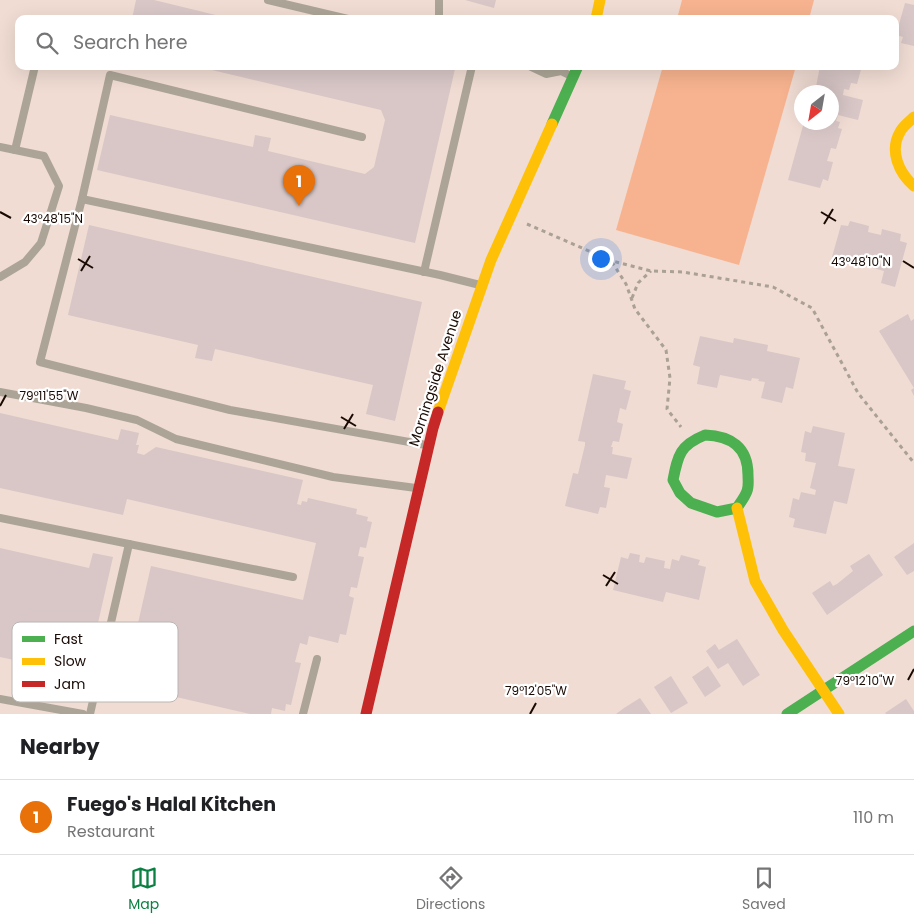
<!DOCTYPE html>
<meta charset="utf-8">
<style>
:root{--surface:#fff;--page:#f2f2f2;--text:#202124;--muted:#757577;--line:#e0e0e0;--accent:#0b8043}
body{margin:0;font-family:Poppins,sans-serif;background:var(--page);color:var(--text)}
.compass{position:absolute;left:794px;top:85px;width:45px;height:45px;border-radius:50%;background:var(--surface);box-shadow:0 5px 20px #0002;rotate:211deg}
.you{position:absolute;left:600px;top:258px;width:18px;height:18px;margin:-12px;border:4px solid #fff;border-radius:50%;background:#1a73e8;box-shadow:0 0 0 8px #1a73e833}
.badge{display:grid;place-items:center;width:32px;height:32px;border-radius:50%;background:var(--accent);color:#fff;font-size:16px;font-weight:700}
.pin{position:absolute;translate:-50% -41px;filter:drop-shadow(0 1px 2px #0008)}
.pin::after{content:'';position:absolute;top:26px;width:18px;height:15px;background:inherit;clip-path:polygon(0 0,100% 0,50% 100%)}
.list{margin:0;padding:0;list-style:none}
h2{display:flex;justify-content:space-between;align-items:center;height:65px;margin:0;padding:0 20px;font-size:21px}
h2 small{font-size:16px;font-weight:400;color:var(--muted)}
.list li{display:grid;grid-template-columns:32px 1fr auto;gap:15px;align-items:center;box-sizing:border-box;height:75px;padding:0 20px;border-top:1px solid var(--line)}
.list b{display:block;font-size:19px;white-space:nowrap}
.list p{margin:0;font-size:16px;white-space:nowrap;color:var(--muted)}
.list em{font-size:16px;font-style:normal;color:var(--muted)}
.icon{flex:none;width:28px;height:28px;fill:none;stroke:currentColor;stroke-width:2;stroke-linecap:round;stroke-linejoin:round}
.map{position:relative;flex:none;width:914px;height:714px;overflow:hidden}
.search{position:absolute;background:var(--surface);box-shadow:0 5px 20px #0002;left:15px;right:15px;top:15px;height:55px;display:flex;align-items:center;gap:12px;box-sizing:border-box;padding:0 18px;border-radius:10px;color:var(--muted);font-size:19px}
.sheet{height:140px;background:var(--surface)}
nav{display:flex;justify-content:space-around;align-items:center;box-sizing:border-box;height:70px;border-top:1px solid var(--line);background:var(--surface);font-size:14px;color:var(--muted)}
nav a{display:grid;justify-items:center;gap:2px}
nav .on{color:var(--accent)}
.map>svg:first-child{display:block}
</style>
<div class="map">
<svg width="914" height="714" viewBox="0 0 914 714">
<rect width="100%" height="100%" fill="#f0dcd3"/>
<g fill="#f7b38f">
<polygon points="682,0 814,0 809,19 677,19"/>
<polygon points="663,66 796,66 739,265 616,230"/>
</g>
<g fill="#d8c7c6">
<polygon points="136,0 154,0 232,19 132,19"/>
<polygon points="465,0 496,0 494,8"/>
<polygon points="905,3 914,5 914,46 901,43 903,37 896,35"/>
<polygon points="195,66 444,66 455,69 415,243 97,170 110,115 253,147 255,135 271,138 268,151 365,174 374,167 385,120 381,110"/>
<polygon points="820,66 862,66 857,84 851,83 849,90 844,89 843,95 863,100 858,120 838,115 836,121 840,122 838,128 842,129 836,149 831,148 827,161 833,162 828,181 823,179 820,188 788,180 804,122 832,122 832,92 815,92"/>
<polygon points="850,221 869,226 868,232 881,235 882,229 901,234 900,241 907,243 895,287 881,283 884,271 832,257 841,225 848,226"/>
<polygon points="89,225 422,302 395,421 366,414 373,385 215,349 212,361 195,358 198,345 68,315"/>
<polygon points="908,314 911,321 914,319 914,396 911,390 914,388 879,331"/>
<polygon points="700,336 733,343 734,338 768,345 767,351 800,358 793,389 786,387 782,403 761,398 765,382 758,381 759,379 752,378 751,381 720,375 717,388 697,384 700,367 693,365"/>
<polygon points="593,374 626,381 624,389 631,391 626,410 620,408 617,422 623,424 619,442 613,441 611,447 613,447 612,454 632,458 627,479 606,475 604,487 610,488 606,508 600,507 598,514 565,506 573,473 578,474 585,445 585,442 578,441"/>
<polygon points="0,413 118,440 121,429 139,433 136,445 139,445 137,453 144,455 156,447 303,480 297,504 301,505 302,501 307,502 308,498 357,509 356,514 368,517 367,521 372,522 366,548 360,547 358,556 364,557 357,588 351,587 349,596 354,598 346,635 340,634 338,643 309,636 307,645 300,643 295,662 301,663 291,705 286,704 285,711 272,708 271,714 250,714 124,685 151,566 303,600 316,543 127,499 123,515 0,488"/>
<polygon points="813,426 845,433 838,466 855,469 847,504 834,501 826,534 793,527 795,519 789,517 793,498 799,500 801,492 815,495 816,490 810,488 816,463 805,461 806,453 801,452 805,431 811,433"/>
<polygon points="914,543 914,571 907,575 894,557"/>
<polygon points="0,548 89,568 93,553 113,557 83,689 81,688 80,692 62,688 66,671 0,657"/>
<polygon points="630,553 640,555 639,562 644,563 646,557 665,561 664,568 670,569 672,559 679,561 681,555 700,560 698,565 706,567 699,600 666,592 663,602 613,590 621,557 628,559"/>
<polygon points="869,554 883,575 827,615 812,593 830,581 833,586 837,584 853,571 850,566"/>
<polygon points="737,639 760,675 743,686 728,663 718,669 706,651 715,644 719,650"/>
<polygon points="708,666 721,686 705,697 692,677"/>
<polygon points="671,676 688,703 671,713 654,687"/>
<polygon points="640,698 651,714 616,714 624,708"/>
<polygon points="906,699 914,711 914,714 886,714 885,713"/>
</g>
<g fill="none" stroke-linecap="round" stroke-linejoin="round">
<g stroke="#aaa095" stroke-width="3" stroke-dasharray="4 4" stroke-linecap="butt">
<polyline points="527,224 612,261 651,271 683,272 773,287 812,308 858,393 914,463"/>
<polyline points="612,262 626,284 635,309 666,350 670,378 667,409 681,427"/>
<polyline points="632,298 638,283 651,271"/>
</g>
<g stroke="#aca597" stroke-width="8">
<polyline points="268,0 348,19"/>
<polyline points="439,0 439,19"/>
<polyline points="529,66 546,74 561,71 571,76"/>
<polyline points="362,137 110,75 82,199 40,362 230,410 426,445"/>
<polyline points="0,147 44,156 59,186 41,243 25,262 0,277"/>
<polyline points="15,150 35,66"/>
<polyline points="82,199 440,275 480,285"/>
<polyline points="424,272 472,66"/>
<polyline points="0,392 86,408 137,420 176,439 333,477 416,488"/>
<polyline points="0,518 293,577"/>
<polyline points="0,699 83,714"/>
<polyline points="90,714 129,544"/>
<polyline points="303,714 317,659"/>
</g>
<g stroke="#4caf50" stroke-width="11">
<polyline points="552,124 578,66"/>
<path d="M705 435C731 436 748 447 748 475 748 480 749 486 747 491 745 497 740 503 737 508L717 512 691 503 680 493 673 480C678 455 680 445 705 435Z"/>
<polyline points="787,714 914,631"/>
</g>
<g stroke="#ffc107" stroke-width="11">
<polyline points="596,19 600,0"/>
<path d="M914 117C909 122 903 126 900 132 889 151 899 173 914 186"/>
<polyline points="438,412 491,260 552,124"/>
<polyline points="737,508 755,581 783,630 839,714"/>
</g>
<polyline stroke="#c62828" stroke-width="11" points="366,714 433,428 438,412"/>
</g>
<path fill="none" stroke="#190a04" stroke-width="2" d="M0 212 11 218M821 212 836 221M824 224 833 209M78 259 93 268M903 261 914 268M81 271 90 256M0 406 6 395M341 417 356 426M344 429 353 414M603 575 618 584M606 586 615 572M908 680 914 669M530 714 536 703"/>
<g text-anchor="middle" stroke-width="4.5" stroke-linejoin="round" paint-order="stroke">
<g font-size="14" fill="#190a04" stroke="#fff">
<text transform="translate(435 378) rotate(-72)" y="5">Morningside Avenue</text>
</g>
</g>
<rect x="12" y="622" width="166" height="80" rx="8" fill="#fff" stroke="#bab6b4" stroke-width="1"/>
<rect x="22" y="636" width="23" height="6" fill="#4caf50"/>
<rect x="22" y="658" width="23" height="7" fill="#ffc107"/>
<rect x="22" y="681" width="23" height="6" fill="#c62828"/>
<g font-size="14" fill="#190a04">
<text x="54" y="644">Fast</text>
<text x="54" y="666">Slow</text>
<text x="54" y="689">Jam</text>
</g>
<g font-size="12" text-anchor="middle" fill="#190a04" stroke="#fff" stroke-width="4.5" stroke-linejoin="round" paint-order="stroke">
<text x="53" y="223">43°48'15"N</text>
<text x="861" y="266">43°48'10"N</text>
<text x="49" y="400">79°11'55"W</text>
<text x="865" y="685">79°12'10"W</text>
<text x="536" y="695">79°12'05"W</text>
</g>
</svg>
<svg class="compass" viewBox="-18 -18 36 36"><path d="M0-13l5 13h-10z" fill="#e53935"/><path d="M0 13l5-13h-10z" fill="#757577"/></svg>
<div class="you"></div>
<div class="pin badge" style="left:299px;top:206px;background:#e8710a">1</div>
<div class="search"><svg class="icon" aria-label="search" viewBox="0 0 24 24"><circle cx="10" cy="10" r="6"/><path d="M15 15l6 6"/></svg>Search here</div>
</div>
<section class="sheet">
<h2>Nearby<small></small></h2>
<ul class="list">
<li><span class="badge" style="background:#e8710a">1</span><div><b>Fuego's Halal Kitchen</b><p>Restaurant</p></div><em>110 m</em></li>
</ul>
</section>
<nav>
<a class="on"><svg class="icon" aria-label="map" viewBox="0 0 24 24"><path d="M3 6l6-2 6 2 6-2v14l-6 2-6-2-6 2zM9 4v14M15 6v14"/></svg>Map</a>
<a><svg class="icon" aria-label="directions" viewBox="0 0 24 24"><path d="M12 3l9 9-9 9-9-9zM9 14v-3h6M13 9l2 2-2 2"/></svg>Directions</a>
<a><svg class="icon" aria-label="saved" viewBox="0 0 24 24"><path d="M7 4h10v16l-5-4-5 4z"/></svg>Saved</a>
</nav>
